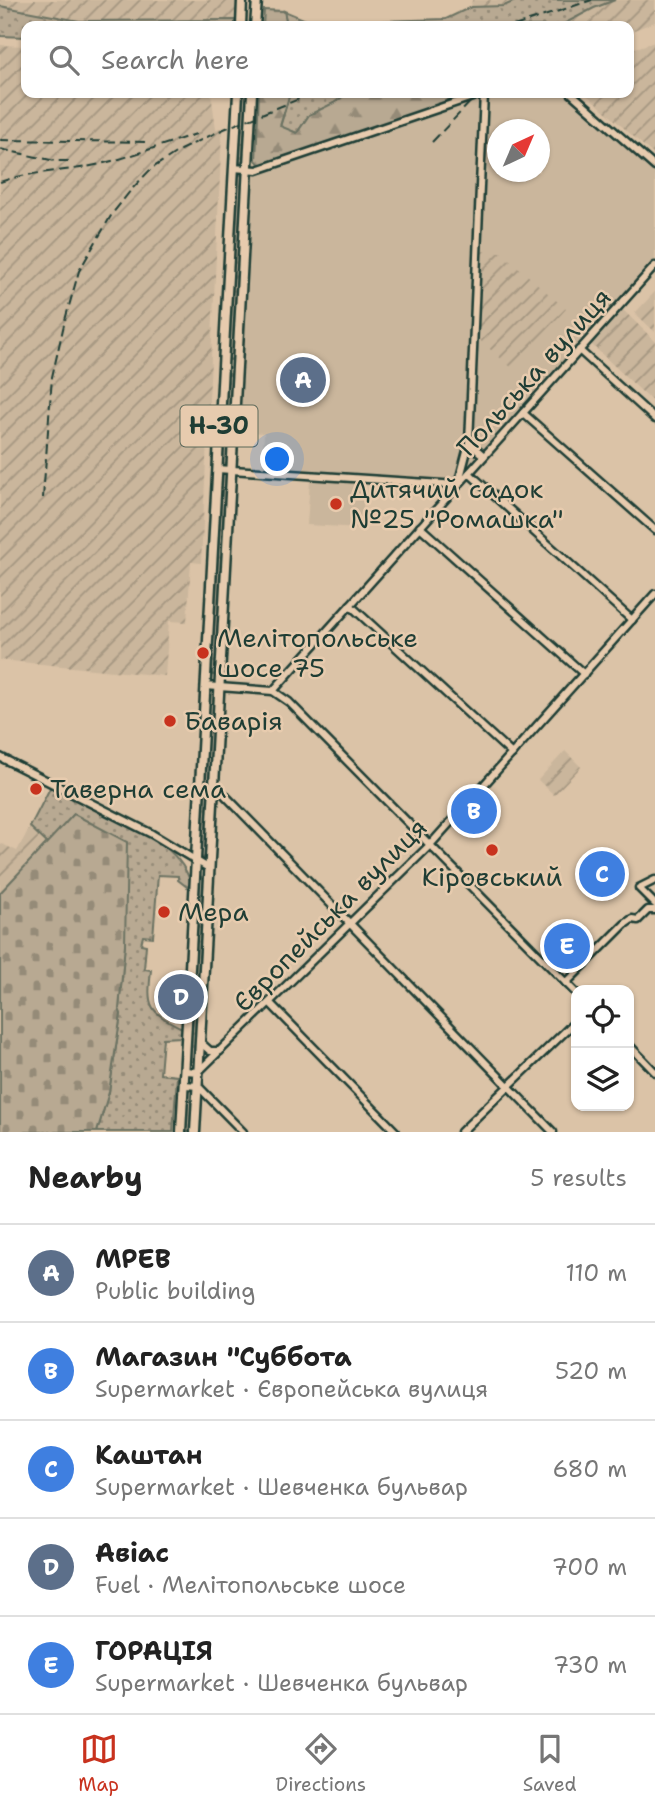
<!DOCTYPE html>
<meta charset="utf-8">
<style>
:root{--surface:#fff;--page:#f2f2f2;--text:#222;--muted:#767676;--line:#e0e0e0;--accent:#c8321e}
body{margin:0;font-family:"Shantell Sans",sans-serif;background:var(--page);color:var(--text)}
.controls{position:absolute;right:21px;bottom:21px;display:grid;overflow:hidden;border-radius:14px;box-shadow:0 2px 5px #0004}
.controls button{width:63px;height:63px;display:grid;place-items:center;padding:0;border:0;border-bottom:2px solid var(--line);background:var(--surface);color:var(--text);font:35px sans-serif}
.compass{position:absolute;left:487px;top:119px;width:63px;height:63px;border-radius:50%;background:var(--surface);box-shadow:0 2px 5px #0004;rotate:44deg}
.you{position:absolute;left:278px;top:460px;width:24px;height:24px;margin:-18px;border:5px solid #fff;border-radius:50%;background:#1a73e8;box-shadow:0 0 0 10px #1a73e833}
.badge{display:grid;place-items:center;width:46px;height:46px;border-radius:50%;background:var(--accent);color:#fff;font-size:23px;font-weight:700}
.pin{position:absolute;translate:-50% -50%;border:4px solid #fff;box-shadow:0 2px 7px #0006}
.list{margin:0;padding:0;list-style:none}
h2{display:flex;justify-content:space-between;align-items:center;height:91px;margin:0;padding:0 28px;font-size:30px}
h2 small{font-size:23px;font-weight:400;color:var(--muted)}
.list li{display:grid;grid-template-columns:46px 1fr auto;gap:21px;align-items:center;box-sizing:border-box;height:98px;padding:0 28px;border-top:2px solid var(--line)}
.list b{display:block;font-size:26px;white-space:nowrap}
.list p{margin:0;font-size:23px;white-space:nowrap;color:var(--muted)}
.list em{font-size:23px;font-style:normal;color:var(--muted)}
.icon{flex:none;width:38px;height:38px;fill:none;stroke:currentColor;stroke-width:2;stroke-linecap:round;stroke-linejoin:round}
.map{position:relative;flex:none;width:655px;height:1132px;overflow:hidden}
.search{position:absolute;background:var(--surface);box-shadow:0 2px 5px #0004;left:21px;right:21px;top:21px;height:77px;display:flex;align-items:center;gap:18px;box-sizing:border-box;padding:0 24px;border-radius:14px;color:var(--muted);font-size:26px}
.sheet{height:581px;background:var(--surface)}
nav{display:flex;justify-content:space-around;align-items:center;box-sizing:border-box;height:98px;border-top:2px solid var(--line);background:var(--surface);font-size:19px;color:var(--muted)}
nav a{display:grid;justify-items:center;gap:4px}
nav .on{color:var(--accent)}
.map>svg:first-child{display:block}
</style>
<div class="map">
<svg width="655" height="1132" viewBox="0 0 655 1132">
<defs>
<pattern id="industrial-furrows" width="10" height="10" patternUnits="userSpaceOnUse" patternTransform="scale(1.75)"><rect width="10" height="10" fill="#cab69c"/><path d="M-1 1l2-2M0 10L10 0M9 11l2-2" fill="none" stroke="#a39580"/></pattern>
<pattern id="grass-dots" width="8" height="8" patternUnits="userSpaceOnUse" patternTransform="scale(1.75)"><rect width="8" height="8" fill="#b8a992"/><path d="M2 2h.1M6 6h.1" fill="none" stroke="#958b78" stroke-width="1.8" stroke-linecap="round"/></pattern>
<pattern id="forest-firs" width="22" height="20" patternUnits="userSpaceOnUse" patternTransform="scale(1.75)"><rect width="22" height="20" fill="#b8a992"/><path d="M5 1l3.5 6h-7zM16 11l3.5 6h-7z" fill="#958b78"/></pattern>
<pattern id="cemetery-stones" width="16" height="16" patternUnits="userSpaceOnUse" patternTransform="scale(1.75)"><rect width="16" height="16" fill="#b8a992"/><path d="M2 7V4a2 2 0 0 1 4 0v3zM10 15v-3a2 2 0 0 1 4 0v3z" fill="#958b78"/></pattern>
</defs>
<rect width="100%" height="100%" fill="#dbc3a7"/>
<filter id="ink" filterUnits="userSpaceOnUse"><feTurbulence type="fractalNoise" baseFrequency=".0143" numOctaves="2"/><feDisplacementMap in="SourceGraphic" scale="14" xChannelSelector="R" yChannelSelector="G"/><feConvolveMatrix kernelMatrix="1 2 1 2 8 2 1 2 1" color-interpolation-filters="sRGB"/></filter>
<g filter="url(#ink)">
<g fill="#cab69c" fill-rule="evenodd">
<path d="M493 93H564L655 172V261L457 483 262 469 264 433 238 431 252 175ZM498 130H540V172H498Z"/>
<polygon points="310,480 364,483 362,528 307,525"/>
</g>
<g fill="url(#industrial-furrows)">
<polygon points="0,0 236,0 235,20 79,21 0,6"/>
<polygon points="472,0 517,0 504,6 471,7"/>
<polygon points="615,0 655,0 655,22 629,32 629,26 560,26 594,8"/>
<polygon points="655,42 655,156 585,93 629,93 629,50"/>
<polygon points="0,45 26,46 26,93 211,93 216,129 221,128 222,133 201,563 191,562 187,622 169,621 165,676 0,660"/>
<polygon points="481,251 501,252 566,309 512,368 477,338"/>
<polygon points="655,292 655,332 635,313"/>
<polygon points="623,310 655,341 655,404 591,344"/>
<polygon points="565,751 581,767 554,795 538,780"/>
<polygon points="30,827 48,844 0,893 0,843 17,851"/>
</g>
<g fill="url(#grass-dots)" stroke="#6c7363" stroke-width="2">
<polygon points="517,0 615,0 594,8 560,26 287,26 284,11 313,23 446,19 471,7 504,6"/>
<polygon points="0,6 79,21 235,20 235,26 26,26 26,37 0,36"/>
<polygon points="241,93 248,93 244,161 240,163 237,160"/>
<polygon points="290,93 348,93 334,103 309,115 297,133 280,127"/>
<polygon points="240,174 243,177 233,358 230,360 227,357 237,177"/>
<polygon points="229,374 232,377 230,422 227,424 223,422 226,376"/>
<polygon points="226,429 229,432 228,463 224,465 221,463 223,432"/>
<polygon points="224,471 227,474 216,673 213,675 210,673 221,474"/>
<polygon points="212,690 215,693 206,856 203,858 200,856 209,692"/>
<path d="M51 786 158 841C173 853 186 865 191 884L187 887 178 880V876L158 875 153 937 143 936 141 944 146 945 144 969 151 970C147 1007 148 1011 182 1028L181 1037 163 1038 160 1074 177 1076 173 1132H97L109 1092 121 1014 119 1009 125 944 74 814 48 844 30 827Z"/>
<polygon points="202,877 205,880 195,1066 192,1068 189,1065 199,880"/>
<polygon points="191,1090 194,1092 192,1132 186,1132 188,1092"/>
</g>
<g fill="url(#forest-firs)" stroke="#6c7363" stroke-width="2">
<polygon points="264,10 284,11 287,25 289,26 263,26"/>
<polygon points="259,93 290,93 280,126 297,133 309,115 334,103 348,93 466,93 468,96 260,165 256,160"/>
</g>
<polygon fill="url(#cemetery-stones)" stroke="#6c7363" stroke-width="2" points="74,814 127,842 125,944 119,1009 121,1014 109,1092 97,1132 0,1132 0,893"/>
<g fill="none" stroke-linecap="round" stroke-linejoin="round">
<defs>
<g id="minor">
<polyline points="571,93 655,167"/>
<polyline points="234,168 257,170 484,93"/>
<polyline points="579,350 655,419"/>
<polyline points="523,413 655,530"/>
<polyline points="484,456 469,443 484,93"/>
<polyline points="217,469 458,485 469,443"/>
<polyline points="469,473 632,620"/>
<polyline points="420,527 584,674"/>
<polyline points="350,605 512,754"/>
<polyline points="205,686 273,691 289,702 576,993"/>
<polyline points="273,691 655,266"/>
<polyline points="0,757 152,834 210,869"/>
<polyline points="214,784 553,1132"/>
<polyline points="655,880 639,888 655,904"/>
<polyline points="566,983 625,924 632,919 638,920 648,910 655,910"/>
<polyline points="270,1003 396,1132"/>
<polyline points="200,1042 210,1051 220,1051"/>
<polyline points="629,1045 655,1072"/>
<polyline points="186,1071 198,1072 430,845 655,594"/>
<polyline points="185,1085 198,1086 243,1132"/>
<polyline points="461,1132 576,1021"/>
</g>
<g id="major">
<polyline points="241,26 242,0"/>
<polyline points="255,26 257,0"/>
<polyline points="181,1132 238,93"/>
<polyline points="195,1132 252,93"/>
</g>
</defs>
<use href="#minor" stroke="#1f3d34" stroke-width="11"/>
<use href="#major" stroke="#1f3d34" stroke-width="13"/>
<use href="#minor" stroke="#e7cbae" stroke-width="6"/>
<use href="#major" stroke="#e7cbae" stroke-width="8"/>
<g stroke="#1f3d34" stroke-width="2" stroke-dasharray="10 5" stroke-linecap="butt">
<polyline points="514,26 592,0"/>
<polyline points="0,140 150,142"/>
<polyline points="432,142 479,93"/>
<polyline points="0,149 55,161 72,161"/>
<path d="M0 182C28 172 57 172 86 167 124 160 160 145 196 134"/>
<polyline points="43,498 52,377 65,320 79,271 112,214 131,190 151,169 180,150 224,129 309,95"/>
</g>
</g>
</g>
<g fill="#c8321e" stroke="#e7cbae" stroke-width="2.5">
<circle cx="336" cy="504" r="7"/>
<circle cx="203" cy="653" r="7"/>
<circle cx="170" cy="721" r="7"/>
<circle cx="36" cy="789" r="7"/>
<circle cx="492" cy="850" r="7"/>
<circle cx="164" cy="912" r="7"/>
</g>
<g text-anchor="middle" stroke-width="5" stroke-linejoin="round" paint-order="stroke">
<rect fill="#e7cbae" stroke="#5b6859" stroke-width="2" x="180.5" y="405.5" width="77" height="41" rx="5"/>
<g font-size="24" font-weight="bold" fill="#1f3d34">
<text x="219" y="434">Н-30</text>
</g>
<g font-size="26" fill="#1f3d34" stroke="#e7cbae">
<text transform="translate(534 372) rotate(-48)" y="9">Польська вулиця</text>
<text transform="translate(330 915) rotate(-45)" y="9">Європейська вулиця</text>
</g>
<g font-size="26" fill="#1f3d34" stroke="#e7cbae" text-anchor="start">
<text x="350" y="498">Дитячий садок<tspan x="350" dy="30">№25 "Ромашка"</tspan></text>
<text x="217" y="647">Мелітопольське<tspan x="217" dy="30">шосе 75</tspan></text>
<text x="184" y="730">Баварія</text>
<text x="50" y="798">Таверна сема</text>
<text x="492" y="886" text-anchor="middle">Кіровський</text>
<text x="178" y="921">Мера</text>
</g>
</g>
</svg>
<div class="controls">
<button><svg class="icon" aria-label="locate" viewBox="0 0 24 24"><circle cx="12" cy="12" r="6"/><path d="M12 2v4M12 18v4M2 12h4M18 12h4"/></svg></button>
<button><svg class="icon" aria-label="layers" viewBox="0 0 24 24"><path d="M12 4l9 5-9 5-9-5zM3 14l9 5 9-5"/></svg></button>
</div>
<svg class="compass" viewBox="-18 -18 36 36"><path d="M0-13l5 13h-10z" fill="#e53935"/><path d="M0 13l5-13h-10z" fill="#767676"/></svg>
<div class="you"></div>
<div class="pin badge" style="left:303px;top:380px;background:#5c6f8a">A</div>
<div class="pin badge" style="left:474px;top:811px;background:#3f7fe0">B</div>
<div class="pin badge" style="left:602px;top:874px;background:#3f7fe0">C</div>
<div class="pin badge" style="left:181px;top:997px;background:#5c6f8a">D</div>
<div class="pin badge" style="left:567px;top:946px;background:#3f7fe0">E</div>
<div class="search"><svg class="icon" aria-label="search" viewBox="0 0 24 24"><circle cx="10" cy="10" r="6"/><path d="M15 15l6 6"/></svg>Search here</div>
</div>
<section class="sheet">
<h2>Nearby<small>5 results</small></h2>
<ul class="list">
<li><span class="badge" style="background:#5c6f8a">A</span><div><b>МРЕВ</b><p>Public building</p></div><em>110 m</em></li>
<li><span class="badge" style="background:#3f7fe0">B</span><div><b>Магазин &quot;Суббота</b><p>Supermarket · Європейська вулиця</p></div><em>520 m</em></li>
<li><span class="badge" style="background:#3f7fe0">C</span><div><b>Каштан</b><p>Supermarket · Шевченка бульвар</p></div><em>680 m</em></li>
<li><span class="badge" style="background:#5c6f8a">D</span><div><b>Авіас</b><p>Fuel · Мелітопольське шосе</p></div><em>700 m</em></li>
<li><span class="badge" style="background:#3f7fe0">E</span><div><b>ГОРАЦІЯ</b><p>Supermarket · Шевченка бульвар</p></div><em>730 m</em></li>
</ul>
</section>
<nav>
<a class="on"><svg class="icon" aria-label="map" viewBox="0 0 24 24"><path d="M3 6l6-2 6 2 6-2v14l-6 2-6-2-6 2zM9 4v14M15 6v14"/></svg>Map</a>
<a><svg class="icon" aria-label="directions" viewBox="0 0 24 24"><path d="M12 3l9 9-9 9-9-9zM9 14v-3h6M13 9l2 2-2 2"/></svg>Directions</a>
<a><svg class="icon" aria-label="saved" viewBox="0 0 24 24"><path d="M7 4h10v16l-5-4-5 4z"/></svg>Saved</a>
</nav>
